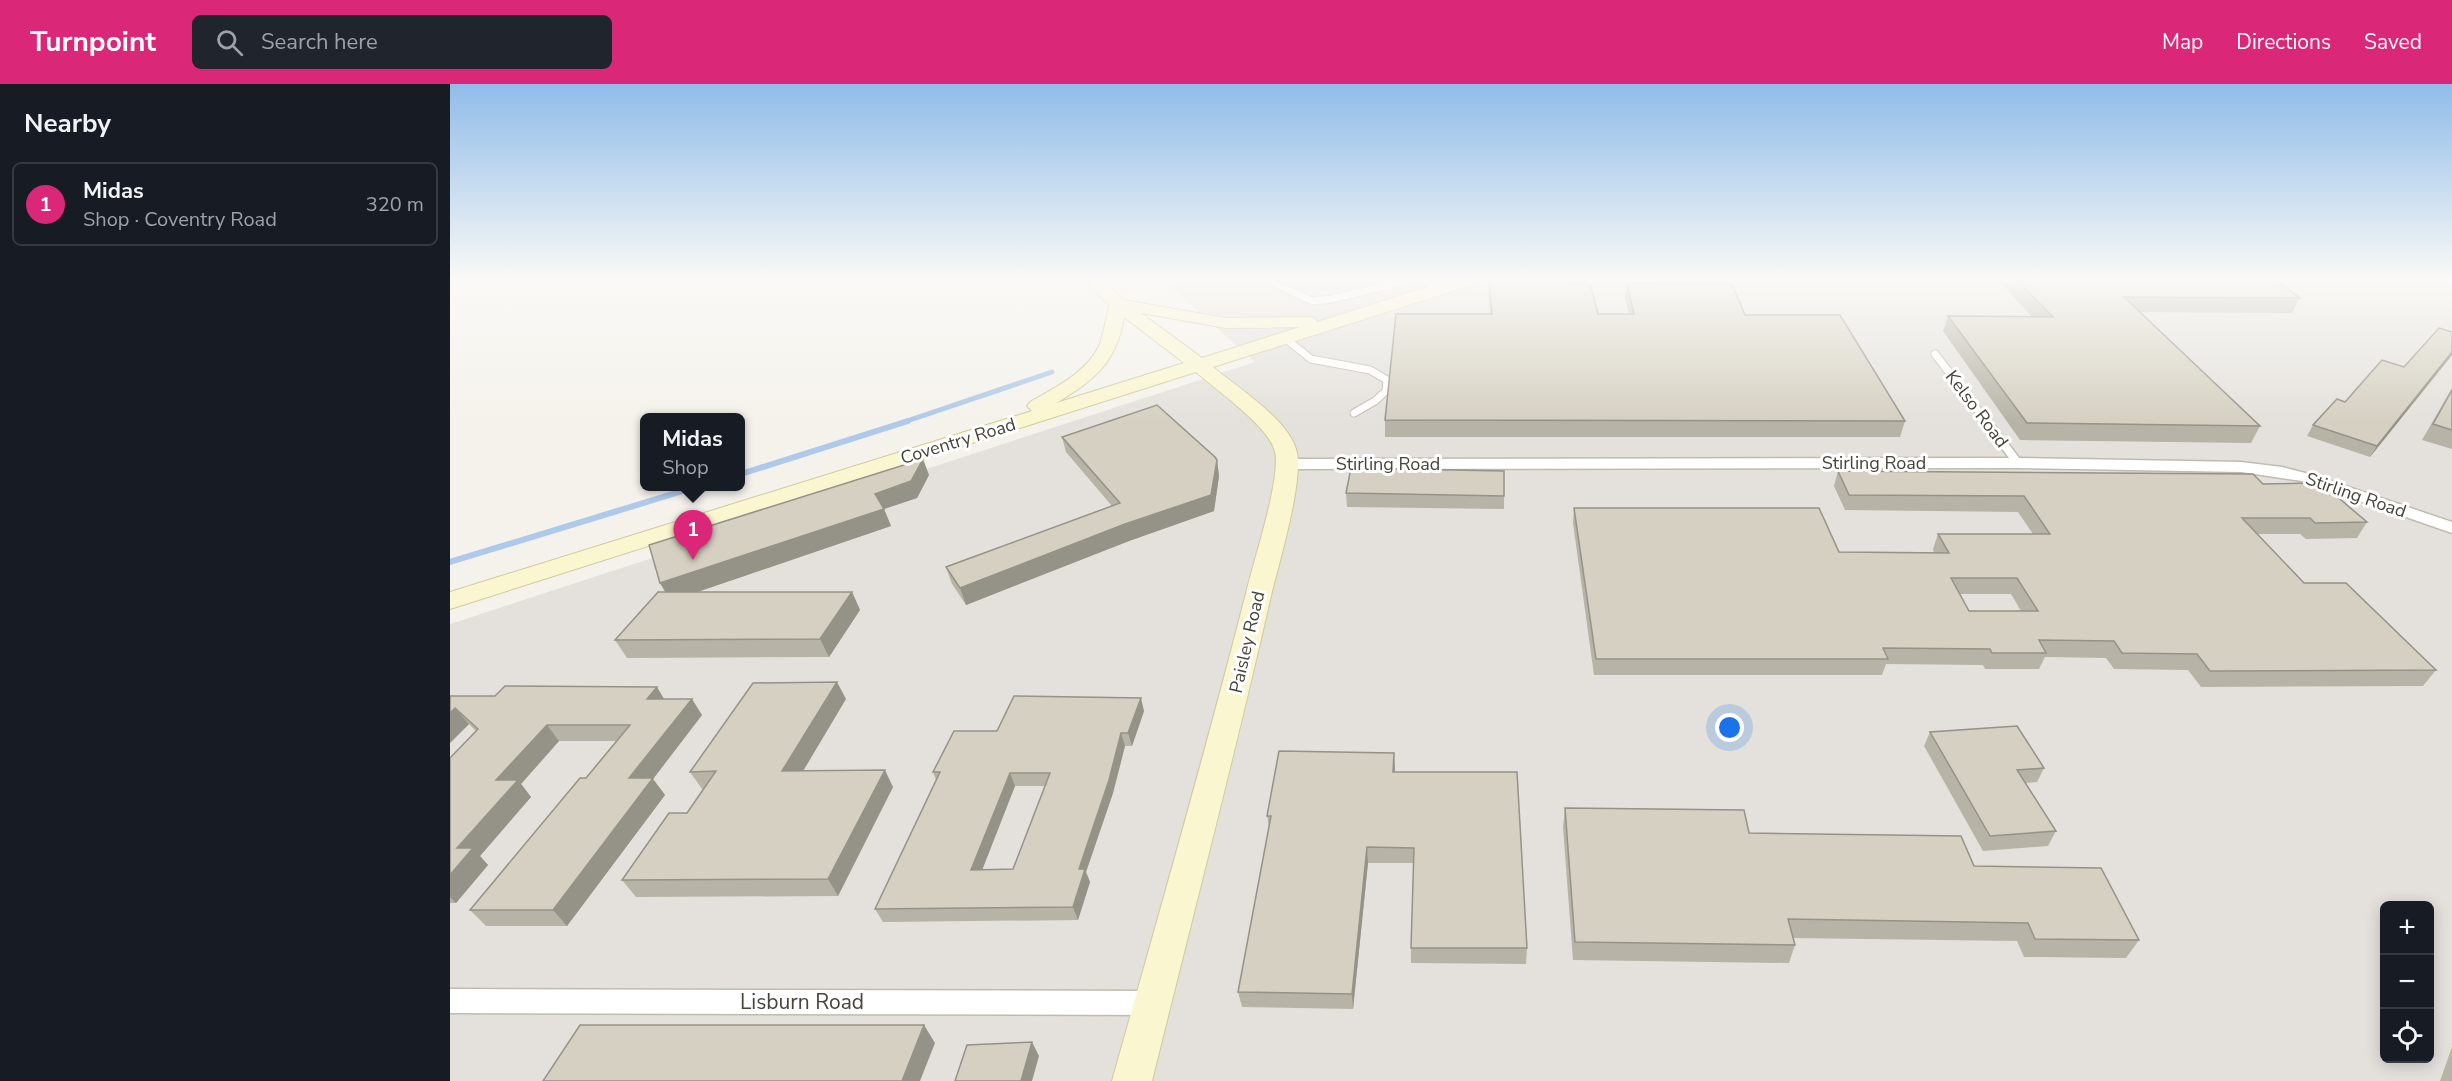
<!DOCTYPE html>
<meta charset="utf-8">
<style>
:root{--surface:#171b24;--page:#20242c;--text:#f1f3f6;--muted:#9ea1a6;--line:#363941;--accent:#db2777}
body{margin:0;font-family:"Nunito Sans",sans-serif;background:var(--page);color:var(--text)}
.controls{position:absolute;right:18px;bottom:18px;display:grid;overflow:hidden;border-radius:9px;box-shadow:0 3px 15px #0003}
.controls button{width:54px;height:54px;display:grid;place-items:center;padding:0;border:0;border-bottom:2px solid var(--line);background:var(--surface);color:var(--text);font:30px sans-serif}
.you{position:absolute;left:1280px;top:644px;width:21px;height:21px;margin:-15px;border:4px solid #fff;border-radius:50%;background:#1a73e8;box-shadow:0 0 0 9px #1a73e833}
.badge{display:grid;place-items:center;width:39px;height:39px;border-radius:50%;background:var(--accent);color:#fff;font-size:20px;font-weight:700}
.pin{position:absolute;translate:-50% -50px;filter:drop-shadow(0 2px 3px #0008)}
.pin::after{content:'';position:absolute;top:32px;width:21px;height:18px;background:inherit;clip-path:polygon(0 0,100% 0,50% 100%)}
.popup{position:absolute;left:190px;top:329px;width:105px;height:78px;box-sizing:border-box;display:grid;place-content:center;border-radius:9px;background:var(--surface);filter:drop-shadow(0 2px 4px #0005);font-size:20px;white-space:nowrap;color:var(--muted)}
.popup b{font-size:22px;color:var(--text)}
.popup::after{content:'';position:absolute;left:50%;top:100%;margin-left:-12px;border:12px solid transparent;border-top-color:var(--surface)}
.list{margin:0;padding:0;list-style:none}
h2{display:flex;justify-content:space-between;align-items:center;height:78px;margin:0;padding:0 24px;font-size:26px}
h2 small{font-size:20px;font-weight:400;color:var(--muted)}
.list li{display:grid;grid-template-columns:39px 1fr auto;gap:18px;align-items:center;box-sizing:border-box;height:84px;margin:0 12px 12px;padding:0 12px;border:2px solid var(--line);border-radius:9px}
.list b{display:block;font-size:22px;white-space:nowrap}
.list p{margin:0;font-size:20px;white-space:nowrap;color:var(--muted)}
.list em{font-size:20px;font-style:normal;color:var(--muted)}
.icon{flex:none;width:33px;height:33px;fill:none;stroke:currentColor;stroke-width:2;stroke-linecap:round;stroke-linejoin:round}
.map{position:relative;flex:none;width:2002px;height:997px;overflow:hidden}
header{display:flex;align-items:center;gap:36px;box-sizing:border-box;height:84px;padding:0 30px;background:var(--accent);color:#fff}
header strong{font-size:28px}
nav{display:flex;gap:33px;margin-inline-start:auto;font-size:21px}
.search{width:420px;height:54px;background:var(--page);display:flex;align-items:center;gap:15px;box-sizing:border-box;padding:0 21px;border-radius:9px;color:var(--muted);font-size:22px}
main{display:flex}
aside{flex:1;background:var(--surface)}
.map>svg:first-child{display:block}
</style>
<header>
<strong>Turnpoint</strong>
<div class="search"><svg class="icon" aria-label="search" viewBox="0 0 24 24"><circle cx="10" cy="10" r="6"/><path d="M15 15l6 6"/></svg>Search here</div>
<nav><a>Map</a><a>Directions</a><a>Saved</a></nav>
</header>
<main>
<aside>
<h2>Nearby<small></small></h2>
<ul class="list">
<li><span class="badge">1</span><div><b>Midas</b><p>Shop · Coventry Road</p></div><em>320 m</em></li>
</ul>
</aside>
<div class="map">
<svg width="2002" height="997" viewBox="0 0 2002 997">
<rect width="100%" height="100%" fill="#f4f2eb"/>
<path fill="#e4e1dc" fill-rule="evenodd" d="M714 197H2002V997H0V540L805 278ZM1934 822H1980V974H1934Z"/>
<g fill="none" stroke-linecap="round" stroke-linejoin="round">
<polyline stroke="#adc9eb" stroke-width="5" points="454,338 602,288"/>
<g stroke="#adc9eb" stroke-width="6">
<polyline points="291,390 458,337"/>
<polyline points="0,478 249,402"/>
</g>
<defs>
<g id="lane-far1">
<polyline points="819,197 862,217 882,215 956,197"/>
<polyline points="976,197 988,206"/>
<polyline points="1033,197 1050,204"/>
<polyline points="836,255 861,275 920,286 937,296 936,307 925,317 904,329"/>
<polyline points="1485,270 1537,338"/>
</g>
<polyline id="lane" points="1536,337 1568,379"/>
<g id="street">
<polygon points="1568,374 1791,378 1832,383 1863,391 2002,438 2002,449 1852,397 1791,388 1568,384 837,385 829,380 837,375"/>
<polygon points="0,905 703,907 712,910 716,919 712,928 703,931 0,929"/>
</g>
<path id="secondary" d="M636 197H654L674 216 776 234 858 233 864 234 867 238 997 197H1024L1022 201 763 283C788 304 841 337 847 369 853 399 829 479 821 512 784 674 742 835 702 997H662C708 833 755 670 797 505 804 476 831 394 825 368 820 343 766 306 746 288L0 525V508L582 327 577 322 580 318C604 304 636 289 649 262 654 249 656 235 659 221ZM691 229 776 244 850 243 752 274ZM674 233 734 279 606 319C644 297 667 278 674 233Z"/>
</defs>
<use href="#lane-far1" stroke="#bfbbae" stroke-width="9"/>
<use href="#lane" stroke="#bfbbae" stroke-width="11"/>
<use href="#street" stroke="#bfbbae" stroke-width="3"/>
<use href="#secondary" stroke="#cfc99e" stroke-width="2"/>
<use href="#lane-far1" stroke="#fff" stroke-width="7"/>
<use href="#lane" stroke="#fff" stroke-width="8"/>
<use href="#street" fill="#fff" fill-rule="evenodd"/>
<use href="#secondary" fill="#faf6cf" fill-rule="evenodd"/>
</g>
<g fill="#b7b3a6" fill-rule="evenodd">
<polygon points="1039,197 1119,199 1148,230 1179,230 1175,214 1177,199 1295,231 1455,337 1450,353 935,353 935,336 1040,230 1039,210"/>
<polygon points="1827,197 1850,214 1842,229 1690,228 1810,342 1801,359 1570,356 1493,247 1498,232 1582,233 1550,198"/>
<polygon points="2002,248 2002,271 1920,373 1857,352 1863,341 1895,318 1954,283"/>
<polygon points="2002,304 2002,365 1972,356"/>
<polygon points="612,353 767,376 769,392 764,427 679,457 516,521 502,500 496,483 662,422 616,368"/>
<path d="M1388 387 1813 400 1917 438 1907 454 1856 455 1850 450H1807L1854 499 1986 586 1973 602 1751 603 1738 586 1664 585 1656 574 1595 573 1589 585H1535L1533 581 1436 580 1432 591H1144L1123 439 1124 424 1389 468 1484 469 1483 465 1488 450H1583L1568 428 1395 426 1384 402ZM1510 510H1561L1571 527H1519Z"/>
<polygon points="479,391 467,414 434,425 441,442 247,508 402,508 410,526 379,573 177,574 165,556 215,508 210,499"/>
<polygon points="896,409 1054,412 1054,425 897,423"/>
<polygon points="0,612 214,615 252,631 203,695 215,711 117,842 36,842 20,826 136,694 166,657 109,657 71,700 81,713 30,772 38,781 6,819 0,819 0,674 26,647 19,640 0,659"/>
<polygon points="396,615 353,686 443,703 388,812 186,813 172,796 237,729 254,705 252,705 240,688"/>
<path d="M694 627 682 662H675L663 709 636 788 640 798 628 836 433 838 425 825 486 696 483 688 547 647ZM565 702H595L563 785 532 786Z"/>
<polygon points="1480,648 1594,684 1587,698 1576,699 1606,747 1598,762 1533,767 1474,662"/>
<polygon points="945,684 945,688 1077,864 1076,880 961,879 961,864 964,779 918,779 903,925 792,923 788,908 819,743 817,732"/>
<polygon points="1115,724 1299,749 1524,782 1689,856 1676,874 1574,873 1567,857 1343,854 1345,861 1339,879 1123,876 1113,743"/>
<polygon points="2002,963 2002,997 1990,997"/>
</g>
<g fill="#959287">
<polygon points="2002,268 2002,271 1920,373 1927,362"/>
<polygon points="473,375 479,391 467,414 434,425 441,442 221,517 210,499 425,410"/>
<polygon points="767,376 769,392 764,427 679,457 516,521 510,504"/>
<polygon points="402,508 410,526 379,573 370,555"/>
<polygon points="387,598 396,615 343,704 332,687"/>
<polygon points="207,603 217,620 197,615"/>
<polygon points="691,614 694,627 682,662 678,649"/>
<polygon points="242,615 252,631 203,695 215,711 117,842 103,826 179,694"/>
<polygon points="5,624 19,640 0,659 0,629"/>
<polygon points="97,641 109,657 71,700 81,713 30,772 38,781 6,819 0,813 0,791 7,764 46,696"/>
<polygon points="671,649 675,662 663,709 636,788 640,798 628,836 623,823 629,785"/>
<polygon points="944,669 945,684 943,704 943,688"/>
<polygon points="435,686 443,703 388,812 378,795"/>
<polygon points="560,689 565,702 527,799 521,786"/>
<polygon points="917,763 918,779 903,925 902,910"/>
<polygon points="474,941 485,959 470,997 452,997"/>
<polygon points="582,958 589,972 582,997 571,997"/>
</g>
<g fill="#d5d0c1" stroke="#959287" stroke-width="1.5" fill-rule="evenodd">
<polygon points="1039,197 1119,197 1119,199 1140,199 1148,230 1184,230 1177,199 1282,200 1295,231 1390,231 1455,337 935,336 946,230 1042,230"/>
<polygon points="1568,197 1827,197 1850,214 1674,213 1810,342 1577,339 1498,232 1603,233"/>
<polygon points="1989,244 2002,248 2002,268 1927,362 1863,341 1887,315 1895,318 1932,276 1954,283"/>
<polygon points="2002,306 2002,346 1983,340"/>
<polygon points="707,321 765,373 767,376 761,411 675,440 510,504 496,483 670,419 612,353"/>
<polygon points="473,375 461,397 425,410 434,425 210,499 199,461"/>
<polygon points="901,384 1054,387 1054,412 896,409"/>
<path d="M1388 387 1803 390 1813 400 1871 399 1917 438 1865 439 1860 434H1792L1854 499H1896L1986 586 1760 587 1747 570 1672 569 1664 557 1589 556 1596 569H1542L1540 565 1433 564 1438 575H1146L1124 424H1369L1389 468 1499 469 1488 450H1600L1574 412 1399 411ZM1501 494H1567L1588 527H1519Z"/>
<polygon points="208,508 402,508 370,555 165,556"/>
<polygon points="387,598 332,687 435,686 378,795 172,796 219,729 237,729 266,687 240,688 303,599"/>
<polygon points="55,602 207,603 197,615 242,615 179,694 203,694 103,826 20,826 130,694 136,694 180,641 97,641 46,696 68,696 7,764 23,764 0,791 0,674 28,645 5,624 0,629 0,612 45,612"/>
<path d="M564 612 691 614 678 649H671L659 696 629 785H635L623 823 425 825 490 688H483L504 647H547ZM560 689H600L563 785 521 786Z"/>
<polygon points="1567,642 1594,684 1567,686 1606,747 1540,752 1480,648"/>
<polygon points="829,667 944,669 943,688 1067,688 1077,864 961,864 964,764 917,763 902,910 788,908 821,732 817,732"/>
<polygon points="1115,724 1294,726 1299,749 1511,752 1524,782 1651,784 1689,856 1585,855 1578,839 1338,835 1345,861 1125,858"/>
<polygon points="130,941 474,941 452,997 93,997"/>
<polygon points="582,958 571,997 505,997 517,961"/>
</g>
<linearGradient id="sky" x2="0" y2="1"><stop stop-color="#90bce9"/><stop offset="0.58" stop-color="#faf9f6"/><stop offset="1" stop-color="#faf9f6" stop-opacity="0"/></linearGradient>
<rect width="2002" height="337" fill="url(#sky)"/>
<g text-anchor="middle" stroke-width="6" stroke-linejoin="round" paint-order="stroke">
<g font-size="18" fill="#474439" stroke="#fff">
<text transform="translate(1527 325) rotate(53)" y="6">Kelso Road</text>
<text transform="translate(508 357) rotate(-17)" y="6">Coventry Road</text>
<text x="1424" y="385">Stirling Road</text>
<text x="938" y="386">Stirling Road</text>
<text transform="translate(1906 411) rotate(19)" y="6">Stirling Road</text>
<text transform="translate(797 558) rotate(-77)" y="6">Paisley Road</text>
</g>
<g font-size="21" fill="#474439" stroke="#fff">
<text x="352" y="925">Lisburn Road</text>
</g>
</g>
</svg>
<div class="controls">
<button>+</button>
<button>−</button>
<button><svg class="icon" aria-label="locate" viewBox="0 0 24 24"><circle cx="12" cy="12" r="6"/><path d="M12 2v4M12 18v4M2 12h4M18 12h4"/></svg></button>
</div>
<div class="you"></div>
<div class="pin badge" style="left:243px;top:476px">1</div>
<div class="popup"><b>Midas</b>Shop</div>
</div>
</main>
